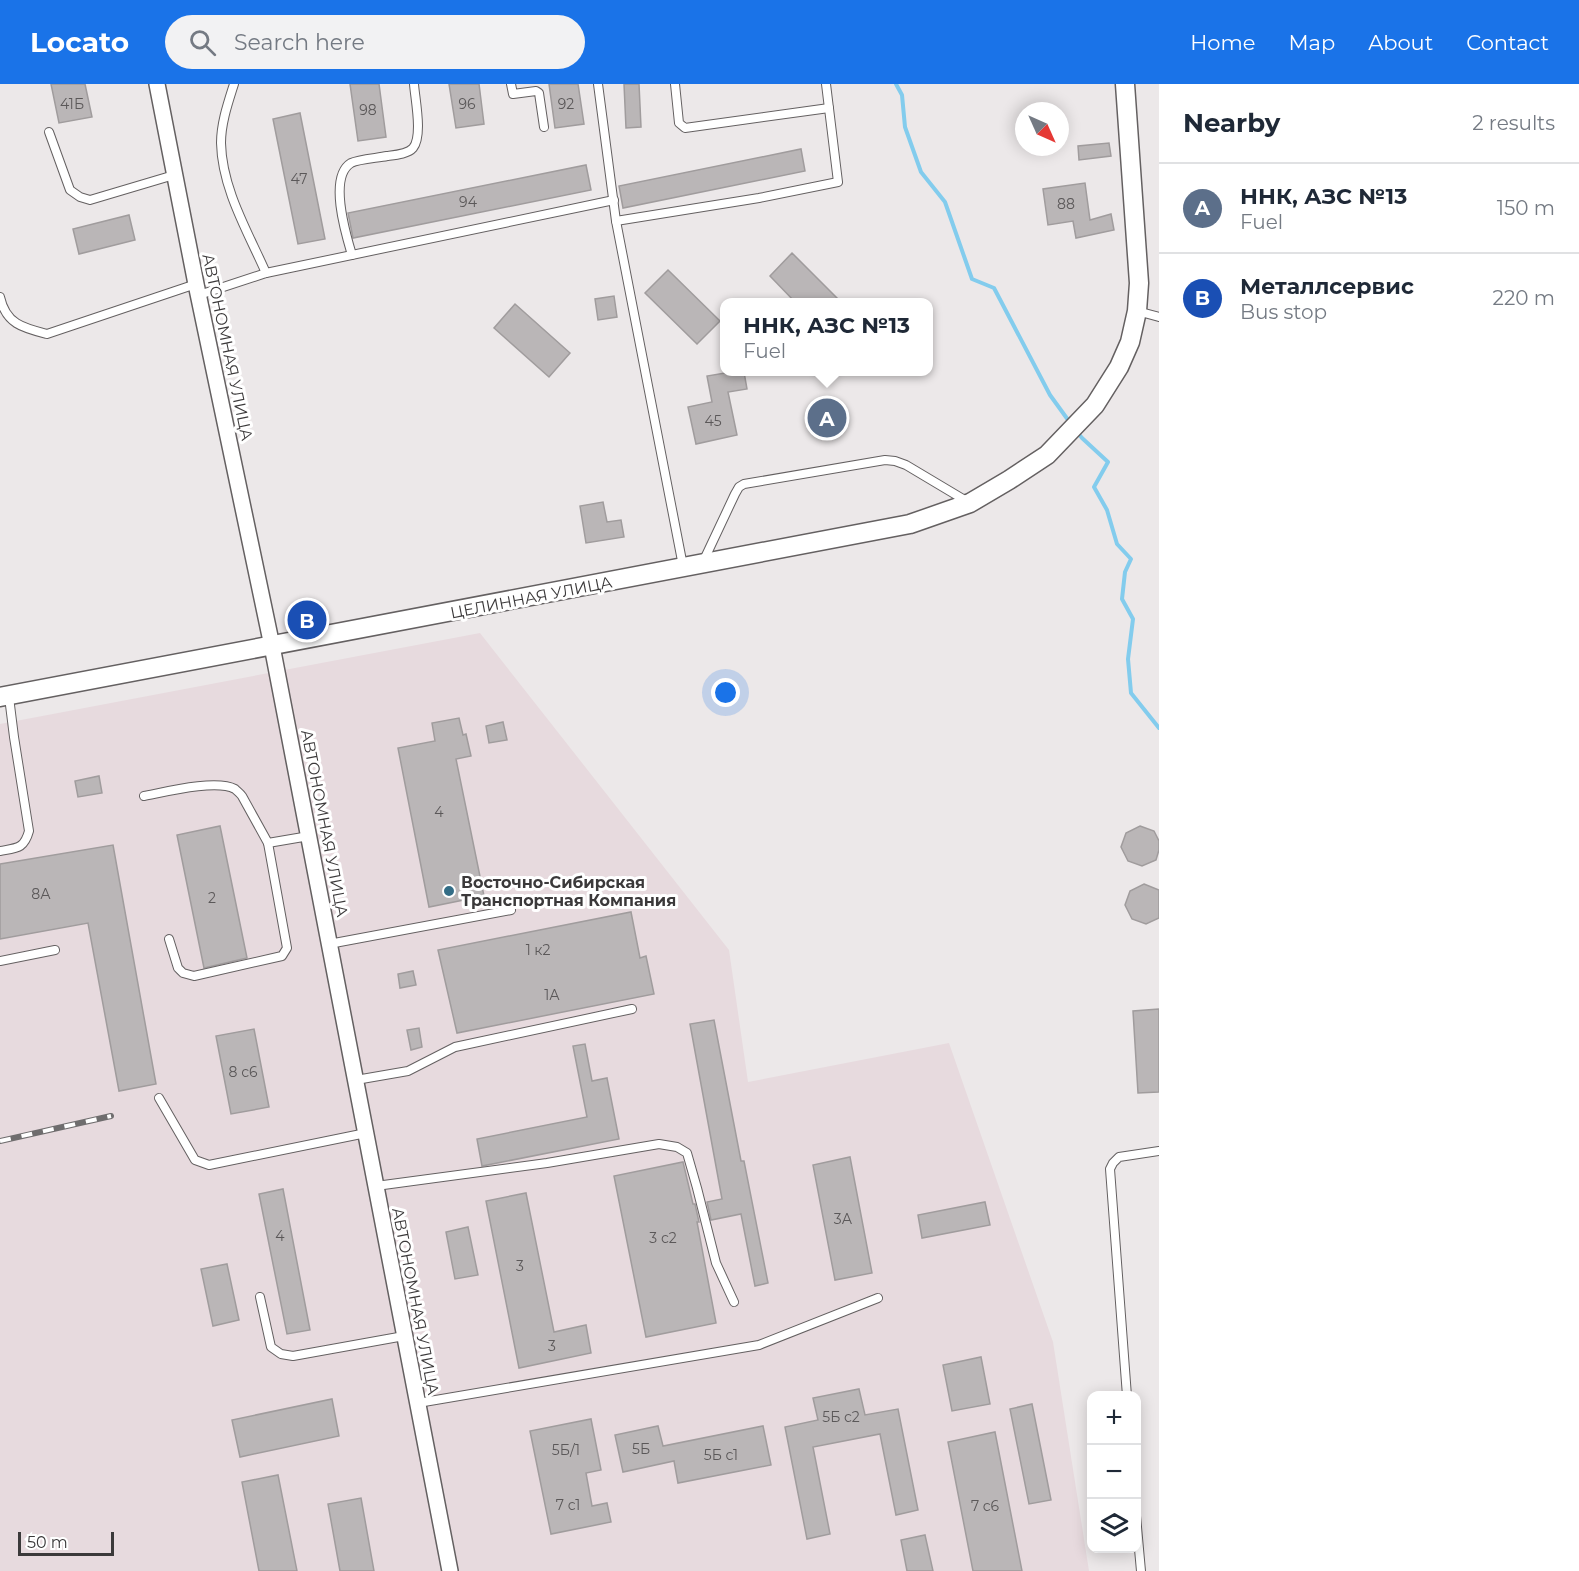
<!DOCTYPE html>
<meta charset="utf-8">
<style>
:root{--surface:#fff;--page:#f2f2f3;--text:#1f2937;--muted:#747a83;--line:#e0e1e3;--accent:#1a73e8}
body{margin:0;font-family:Montserrat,sans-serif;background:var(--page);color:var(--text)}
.controls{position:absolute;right:18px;bottom:18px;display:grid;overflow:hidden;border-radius:12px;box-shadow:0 3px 15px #0003}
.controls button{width:54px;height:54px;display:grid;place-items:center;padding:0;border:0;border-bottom:2px solid var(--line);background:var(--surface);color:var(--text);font:30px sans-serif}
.compass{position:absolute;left:1015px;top:18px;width:54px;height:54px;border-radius:50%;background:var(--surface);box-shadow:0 3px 15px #0003;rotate:135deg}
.scale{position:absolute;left:18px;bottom:15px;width:96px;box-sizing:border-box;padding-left:6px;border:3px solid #3b393a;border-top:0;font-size:16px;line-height:21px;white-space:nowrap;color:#3b393a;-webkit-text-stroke:4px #fff;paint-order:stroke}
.you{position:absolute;left:726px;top:609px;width:21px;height:21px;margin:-15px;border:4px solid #fff;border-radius:50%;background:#1a73e8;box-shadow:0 0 0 9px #1a73e833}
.badge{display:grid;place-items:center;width:39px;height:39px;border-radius:50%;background:var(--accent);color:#fff;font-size:20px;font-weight:700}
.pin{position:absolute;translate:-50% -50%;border:3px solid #fff;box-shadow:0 2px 6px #0006}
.popup{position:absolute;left:720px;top:214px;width:213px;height:78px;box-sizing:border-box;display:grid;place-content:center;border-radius:12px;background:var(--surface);filter:drop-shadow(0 2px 4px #0005);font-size:20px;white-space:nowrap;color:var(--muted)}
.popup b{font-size:22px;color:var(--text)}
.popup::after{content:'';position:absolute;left:50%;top:100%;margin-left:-12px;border:12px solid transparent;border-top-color:var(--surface)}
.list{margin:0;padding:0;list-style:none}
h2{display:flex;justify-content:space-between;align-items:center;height:78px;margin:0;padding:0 24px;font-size:26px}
h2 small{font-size:20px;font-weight:400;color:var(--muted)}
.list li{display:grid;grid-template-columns:39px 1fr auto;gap:18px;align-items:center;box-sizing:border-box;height:90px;padding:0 24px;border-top:2px solid var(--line)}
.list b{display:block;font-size:22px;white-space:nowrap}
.list p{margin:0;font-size:20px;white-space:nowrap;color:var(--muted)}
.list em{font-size:20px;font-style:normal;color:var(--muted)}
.icon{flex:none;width:33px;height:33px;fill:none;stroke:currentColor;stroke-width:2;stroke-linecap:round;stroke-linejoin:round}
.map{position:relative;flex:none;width:1159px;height:1487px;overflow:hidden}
header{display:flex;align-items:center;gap:36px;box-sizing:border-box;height:84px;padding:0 30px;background:var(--accent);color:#fff}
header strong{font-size:28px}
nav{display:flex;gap:33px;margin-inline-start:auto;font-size:21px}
.search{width:420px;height:54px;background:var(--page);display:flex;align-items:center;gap:15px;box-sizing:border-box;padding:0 21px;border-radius:33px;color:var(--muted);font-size:22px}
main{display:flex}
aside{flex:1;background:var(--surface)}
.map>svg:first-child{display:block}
</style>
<header>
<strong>Locato</strong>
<div class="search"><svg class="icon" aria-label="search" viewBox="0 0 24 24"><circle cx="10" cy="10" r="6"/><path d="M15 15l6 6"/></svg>Search here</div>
<nav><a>Home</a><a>Map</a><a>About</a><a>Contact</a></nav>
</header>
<main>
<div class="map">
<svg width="1159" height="1487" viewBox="0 0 1159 1487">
<rect width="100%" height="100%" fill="#ece8e9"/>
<polygon fill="#e7dade" points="480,549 729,866 748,998 949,959 1053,1258 1089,1487 0,1487 0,640"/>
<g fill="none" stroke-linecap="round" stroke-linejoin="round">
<g stroke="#83cced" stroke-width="4">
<polyline points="896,0 902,11 905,43 921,88 945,118 972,195 994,204 1050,311 1071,340"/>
<polyline points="1077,348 1082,354 1108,378 1094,403 1107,426 1117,460 1131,475 1125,488 1122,515 1133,535 1128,575 1131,609 1159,644"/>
</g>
</g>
<g fill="#bab6b7" stroke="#a09c9d" stroke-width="1.5">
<polygon points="51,0 85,0 92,33 59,39"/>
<polygon points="350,0 379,0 386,53 358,57"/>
<polygon points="449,0 479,0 484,40 456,44"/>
<polygon points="549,0 578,0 584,40 555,44"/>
<polygon points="624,0 639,0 641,43 626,44"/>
<polygon points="300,29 325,155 298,160 273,35"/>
<polygon points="1109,59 1111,72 1079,76 1078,62"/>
<polygon points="801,65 805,87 623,124 619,102"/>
<polygon points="586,81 591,106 353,154 348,129"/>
<polygon points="1085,99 1090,136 1111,130 1114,146 1076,154 1073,137 1048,141 1043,105"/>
<polygon points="129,131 135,156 79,170 73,145"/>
<polygon points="792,169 842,219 796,219 770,192"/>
<polygon points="668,186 720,237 697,260 645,209"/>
<polygon points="614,212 617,233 598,236 595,215"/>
<polygon points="515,220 570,269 549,293 494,244"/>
<polygon points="731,288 744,288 747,305 728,308 737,351 696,360 688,323 712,318 707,292"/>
<polygon points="837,317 841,334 814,341 810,324"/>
<polygon points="603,418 607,438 621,436 624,453 586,459 580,422"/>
<polygon points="459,634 463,651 466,650 471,672 456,675 484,812 429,823 398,664 435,657 432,639"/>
<polygon points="503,638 507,656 489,659 486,642"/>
<polygon points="99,692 102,709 78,713 75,697"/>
<polygon points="220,742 247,874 204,884 177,751"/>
<polygon points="1140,742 1154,747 1159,757 1159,766 1156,776 1142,782 1128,777 1121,763 1126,749"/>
<polygon points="113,761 156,1000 119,1007 88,839 0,855 0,780"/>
<polygon points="1144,800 1159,806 1159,834 1146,840 1132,835 1125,821 1130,807"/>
<polygon points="631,828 640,874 646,872 654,910 457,949 438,866"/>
<polygon points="413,887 416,901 400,904 398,890"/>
<polygon points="1159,925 1159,1008 1138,1009 1133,927"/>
<polygon points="714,936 741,1077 744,1077 768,1199 755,1202 741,1130 711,1136 707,1118 722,1115 690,940"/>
<polygon points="419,944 422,963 411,966 407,946"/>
<polygon points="254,945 269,1023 231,1030 216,952"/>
<polygon points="585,960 592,997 607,994 619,1055 482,1082 477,1055 587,1033 573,962"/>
<polygon points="850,1073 872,1189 835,1196 813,1081"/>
<polygon points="683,1078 693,1120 695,1120 699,1138 697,1138 716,1239 646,1253 614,1092"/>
<polygon points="283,1105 310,1246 287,1250 259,1110"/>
<polygon points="526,1109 554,1248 586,1241 591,1269 519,1284 486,1117"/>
<polygon points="985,1118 990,1141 922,1154 918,1131"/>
<polygon points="468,1143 478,1191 455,1195 446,1148"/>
<polygon points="227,1180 239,1236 213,1242 201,1185"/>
<polygon points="981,1273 990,1320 952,1327 943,1281"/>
<polygon points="859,1305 865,1331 898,1325 918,1426 896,1431 880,1350 813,1363 830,1450 807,1455 785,1343 818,1336 813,1314"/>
<polygon points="332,1315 339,1352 240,1373 232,1336"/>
<polygon points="1032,1320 1051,1416 1029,1420 1010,1325"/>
<polygon points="591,1335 601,1386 586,1389 592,1422 607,1419 611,1438 551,1450 530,1347"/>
<polygon points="658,1342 663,1362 763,1342 771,1381 678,1399 674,1377 623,1388 615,1351"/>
<polygon points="995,1348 1022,1487 973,1487 948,1358"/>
<polygon points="278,1391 297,1487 259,1487 242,1398"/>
<polygon points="361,1414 374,1487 340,1487 328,1420"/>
<polygon points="925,1451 933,1487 907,1487 901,1456"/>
</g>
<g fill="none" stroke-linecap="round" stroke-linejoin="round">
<defs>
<g id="service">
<path d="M234 0C228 19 221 39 221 59 222 105 248 148 266 189"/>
<polyline points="511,0 513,10 536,7 539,9 544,43"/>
<polyline points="598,0 616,137 683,482"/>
<polyline points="675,0 679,39 685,44 829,24"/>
<polyline points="49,48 70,106 80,113 90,116 174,91"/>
<polyline points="616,137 759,114 838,98 826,0"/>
<path d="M352 171C346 151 328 93 351 79 359 75 378 74 387 72 395 71 408 70 413 64 423 52 415 15 414 0"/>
<polyline points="199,211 266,189 614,116"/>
<path d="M0 213C6 240 23 244 47 250L196 200"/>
<polyline points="1137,227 1159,233"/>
<polyline points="703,478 735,410 739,403 744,400 885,376 895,377 906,381 968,418"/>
<path d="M144 712C165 708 216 695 235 705 237 707 240 709 242 712L268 759 309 752"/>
<path d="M0 767C17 764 24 765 29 747L14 653 9 613"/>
<polyline points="169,855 178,884 183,889 194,892 282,872 287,864 268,759"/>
<polyline points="329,860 511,826"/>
<polyline points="0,877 55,866"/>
<polyline points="356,996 408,987 455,963 632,925"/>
<polyline points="159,1014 195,1076 209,1081 366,1049"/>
<polyline points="376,1102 547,1079 659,1060 677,1063 687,1069 697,1104 716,1179 734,1218"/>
<polyline points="260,1213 271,1263 281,1270 293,1272 404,1252"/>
<polyline points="1127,1312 1110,1085 1113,1079 1119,1073 1159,1067"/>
<polyline points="418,1319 759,1261 878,1214"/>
<polyline points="1136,1432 1141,1487"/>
</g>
<polyline id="minor" points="157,0 196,200 272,562 450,1487"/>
<polyline id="tertiary" points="0,613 910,440 970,419 1009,396 1047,371 1095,321 1119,283 1130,258 1137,227 1139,199 1125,0"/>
</defs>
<use href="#service" stroke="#646061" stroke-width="10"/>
<use href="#minor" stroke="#646061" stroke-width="18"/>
<use href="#tertiary" stroke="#646061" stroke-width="21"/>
<use href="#service" stroke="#fff" stroke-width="8"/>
<use href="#minor" stroke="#fff" stroke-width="15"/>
<use href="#tertiary" stroke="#fff" stroke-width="18"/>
<defs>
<polyline id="rail" points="0,1057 111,1032"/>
</defs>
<use href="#rail" stroke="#6f6d6e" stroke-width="6"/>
<use href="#rail" stroke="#fff" stroke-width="4" stroke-dasharray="11" stroke-linecap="butt"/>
</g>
<circle fill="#336d86" stroke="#fff" stroke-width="2" cx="449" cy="807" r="6"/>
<g text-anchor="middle" stroke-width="6" stroke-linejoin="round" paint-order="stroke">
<g font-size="14" fill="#5b5859">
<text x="72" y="25">41Б</text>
<text x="467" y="25">96</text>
<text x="566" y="25">92</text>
<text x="368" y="31">98</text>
<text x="299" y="100">47</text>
<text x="468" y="123">94</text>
<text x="1066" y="125">88</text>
<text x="713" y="342">45</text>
<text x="439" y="733">4</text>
<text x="41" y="815">8А</text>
<text x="212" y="819">2</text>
<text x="538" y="871">1 к2</text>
<text x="552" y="916">1А</text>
<text x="243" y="993">8 с6</text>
<text x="843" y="1140">3А</text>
<text x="280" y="1157">4</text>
<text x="663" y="1159">3 с2</text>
<text x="520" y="1187">3</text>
<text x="552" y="1267">3</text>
<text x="841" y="1338">5Б с2</text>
<text x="641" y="1370">5Б</text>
<text x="566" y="1371">5Б/1</text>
<text x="721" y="1376">5Б с1</text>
<text x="568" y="1426">7 с1</text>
<text x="985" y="1427">7 с6</text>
</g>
<g font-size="16" fill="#3b393a" stroke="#fff">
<text transform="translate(228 263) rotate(78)" y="6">АВТОНОМНАЯ УЛИЦА</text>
<text transform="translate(531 513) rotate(-11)" y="6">ЦЕЛИННАЯ УЛИЦА</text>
<text transform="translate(325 739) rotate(79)" y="6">АВТОНОМНАЯ УЛИЦА</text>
<text transform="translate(416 1217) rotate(79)" y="6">АВТОНОМНАЯ УЛИЦА</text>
</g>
<g font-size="16" font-weight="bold" fill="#3b393a" stroke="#fff" text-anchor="start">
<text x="461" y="804">Восточно-Сибирская<tspan x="461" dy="18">Транспортная Компания</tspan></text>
</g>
</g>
</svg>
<div class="controls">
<button>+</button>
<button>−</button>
<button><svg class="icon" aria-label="layers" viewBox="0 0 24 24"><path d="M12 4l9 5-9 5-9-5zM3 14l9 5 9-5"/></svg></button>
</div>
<svg class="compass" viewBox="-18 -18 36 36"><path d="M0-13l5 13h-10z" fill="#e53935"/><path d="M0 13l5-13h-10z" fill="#747a83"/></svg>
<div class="scale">50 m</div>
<div class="you"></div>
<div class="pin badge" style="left:827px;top:334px;background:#5c6f8a">A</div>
<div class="popup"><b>ННК, АЗС №13</b>Fuel</div>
<div class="pin badge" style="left:307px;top:536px;background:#1a4fb4">B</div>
</div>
<aside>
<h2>Nearby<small>2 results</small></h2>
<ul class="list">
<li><span class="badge" style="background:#5c6f8a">A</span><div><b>ННК, АЗС №13</b><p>Fuel</p></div><em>150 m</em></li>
<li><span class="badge" style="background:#1a4fb4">B</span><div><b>Металлсервис</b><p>Bus stop</p></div><em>220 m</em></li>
</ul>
</aside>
</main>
